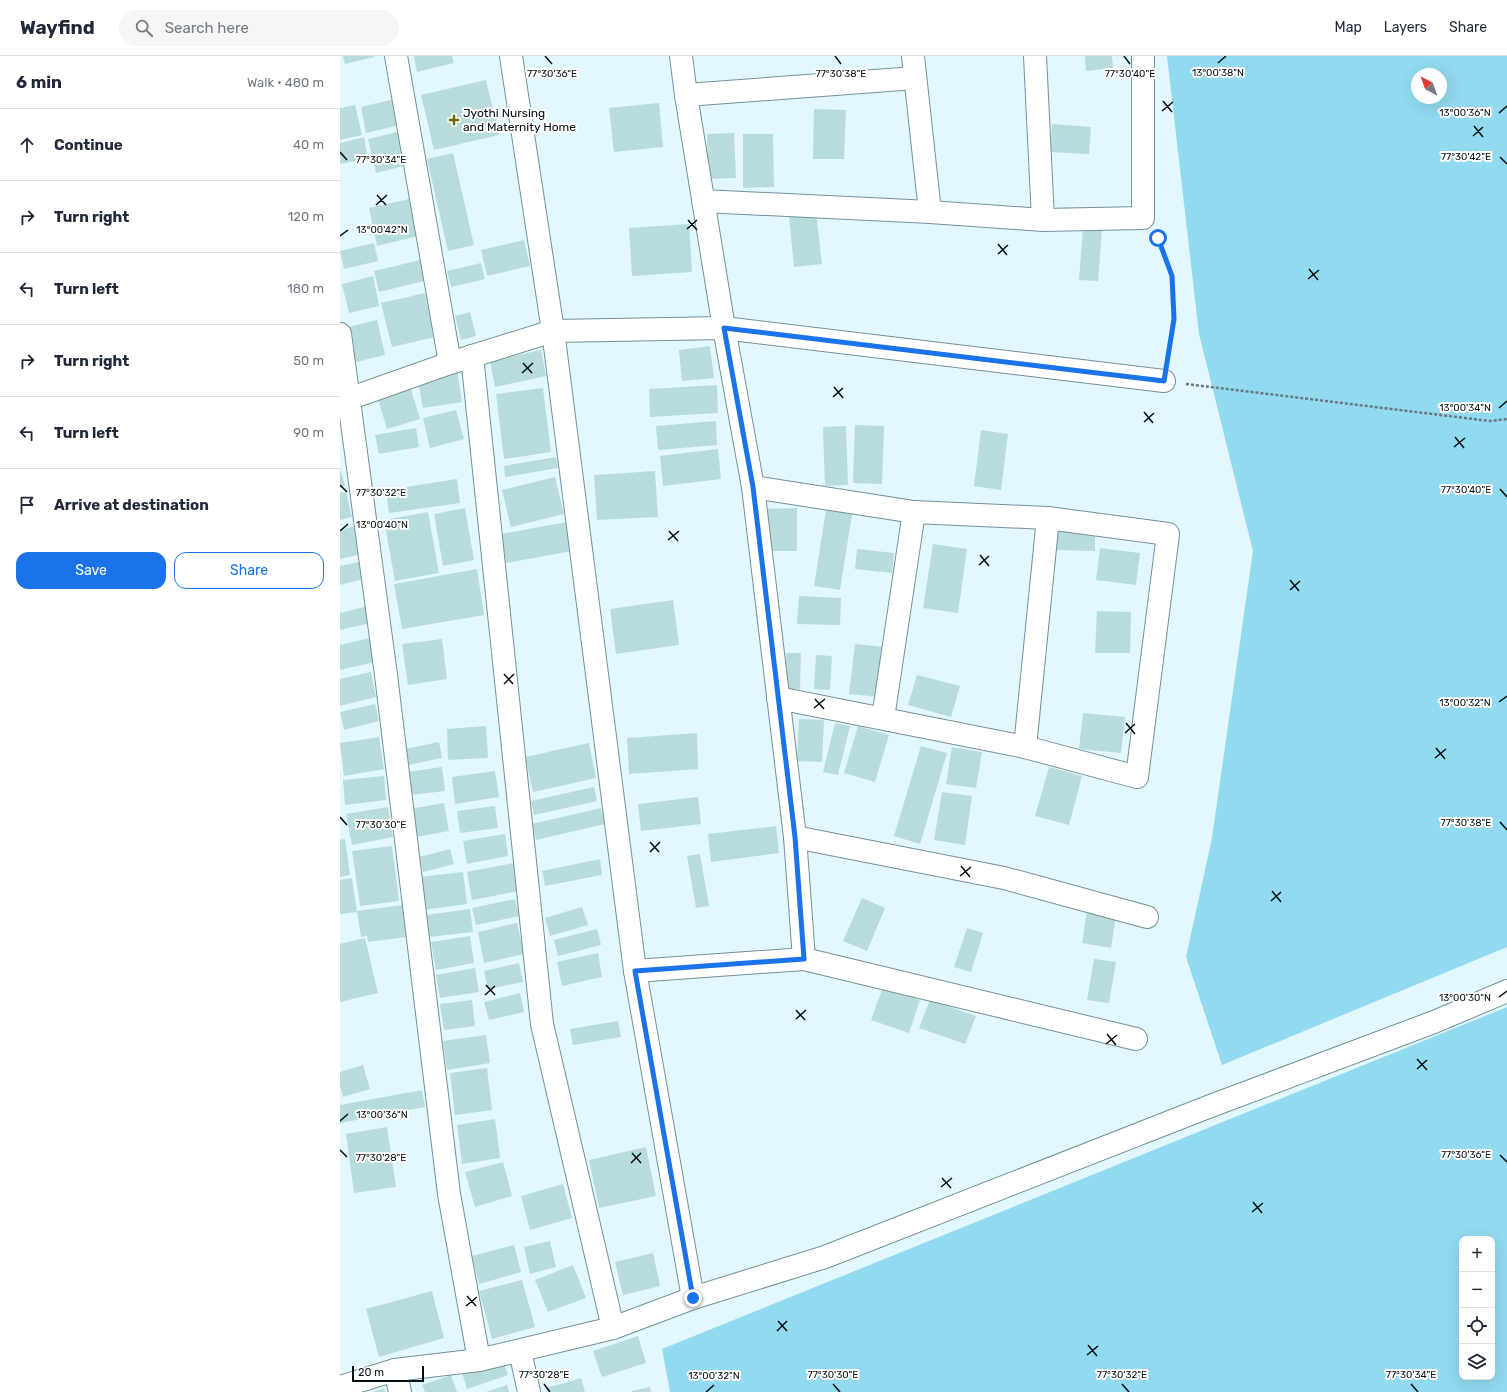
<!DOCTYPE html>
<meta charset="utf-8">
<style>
:root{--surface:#fff;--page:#f6f6f7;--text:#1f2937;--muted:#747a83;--line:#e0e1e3;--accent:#1a73e8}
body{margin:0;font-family:Rubik,sans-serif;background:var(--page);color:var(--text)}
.controls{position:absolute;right:12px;bottom:12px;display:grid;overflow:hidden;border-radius:8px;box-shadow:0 4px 16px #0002}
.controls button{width:36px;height:36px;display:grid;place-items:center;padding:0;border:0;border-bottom:1px solid var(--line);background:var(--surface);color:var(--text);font:20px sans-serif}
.compass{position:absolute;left:1071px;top:12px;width:36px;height:36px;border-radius:50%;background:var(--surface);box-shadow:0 4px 16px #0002;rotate:319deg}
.scale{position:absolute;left:12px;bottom:10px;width:72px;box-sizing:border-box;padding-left:4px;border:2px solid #040f12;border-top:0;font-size:11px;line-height:14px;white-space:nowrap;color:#040f12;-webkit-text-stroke:3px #fff;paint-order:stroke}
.stop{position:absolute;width:12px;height:12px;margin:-9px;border:3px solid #1a73e8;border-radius:50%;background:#fff}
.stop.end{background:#1a73e8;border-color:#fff;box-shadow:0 1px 4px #0008}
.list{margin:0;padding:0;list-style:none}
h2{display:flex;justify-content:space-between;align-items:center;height:52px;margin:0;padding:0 16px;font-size:17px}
h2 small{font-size:13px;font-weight:400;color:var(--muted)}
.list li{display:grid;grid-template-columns:26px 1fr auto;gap:12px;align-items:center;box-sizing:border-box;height:72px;padding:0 16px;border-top:1px solid var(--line)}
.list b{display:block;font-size:15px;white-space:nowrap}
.list em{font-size:13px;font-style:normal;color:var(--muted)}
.actions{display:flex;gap:8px;padding:12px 16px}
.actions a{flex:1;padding:9px 0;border:1px solid var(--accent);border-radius:12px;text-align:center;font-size:14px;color:var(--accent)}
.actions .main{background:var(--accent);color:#fff}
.icon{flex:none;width:22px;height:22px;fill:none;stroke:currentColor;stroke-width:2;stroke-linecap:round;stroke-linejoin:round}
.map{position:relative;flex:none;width:1167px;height:1336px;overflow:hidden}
header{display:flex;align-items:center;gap:24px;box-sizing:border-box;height:56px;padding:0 20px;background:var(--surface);border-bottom:1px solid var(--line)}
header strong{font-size:19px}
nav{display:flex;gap:22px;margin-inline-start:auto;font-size:14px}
.search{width:280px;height:36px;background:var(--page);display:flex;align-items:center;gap:10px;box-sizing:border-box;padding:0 14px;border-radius:22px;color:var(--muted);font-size:15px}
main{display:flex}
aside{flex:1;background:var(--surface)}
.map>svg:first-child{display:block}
</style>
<header>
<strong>Wayfind</strong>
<div class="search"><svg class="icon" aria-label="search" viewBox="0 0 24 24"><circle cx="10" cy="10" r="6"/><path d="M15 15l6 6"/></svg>Search here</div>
<nav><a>Map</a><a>Layers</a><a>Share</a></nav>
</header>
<main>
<aside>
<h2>6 min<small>Walk · 480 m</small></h2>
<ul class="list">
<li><svg class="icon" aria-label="ahead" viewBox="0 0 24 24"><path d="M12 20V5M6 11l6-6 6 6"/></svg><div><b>Continue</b></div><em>40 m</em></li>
<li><svg class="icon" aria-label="right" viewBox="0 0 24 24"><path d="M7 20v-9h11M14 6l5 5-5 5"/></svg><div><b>Turn right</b></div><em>120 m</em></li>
<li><svg class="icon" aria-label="left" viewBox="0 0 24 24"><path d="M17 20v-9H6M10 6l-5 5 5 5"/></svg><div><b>Turn left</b></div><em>180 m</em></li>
<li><svg class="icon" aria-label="right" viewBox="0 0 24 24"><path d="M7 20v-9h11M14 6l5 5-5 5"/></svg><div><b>Turn right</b></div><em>50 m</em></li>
<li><svg class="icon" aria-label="left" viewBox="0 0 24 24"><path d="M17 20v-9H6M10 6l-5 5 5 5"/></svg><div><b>Turn left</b></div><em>90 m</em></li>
<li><svg class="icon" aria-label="arrive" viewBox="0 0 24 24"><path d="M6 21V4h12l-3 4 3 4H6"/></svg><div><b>Arrive at destination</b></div></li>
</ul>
<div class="actions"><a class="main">Save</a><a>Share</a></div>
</aside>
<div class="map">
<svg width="1167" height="1336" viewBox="0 0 1167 1336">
<rect width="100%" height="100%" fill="#e3f7fe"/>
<g fill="#92daef" fill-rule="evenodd">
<path d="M827 0H1167V891L882 1009 846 901 872 782 913 495 859 278ZM1077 18H1101V42H1077Z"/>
<path d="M1167 951V1336H330L322 1293ZM1122 1183H1152V1321H1122Z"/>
</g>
<g fill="#b8dcdc">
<polygon points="3,0 34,0 34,1 5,8"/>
<polygon points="74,0 112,0 114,7 77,16"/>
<polygon points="745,0 772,0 773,12 746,15"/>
<polygon points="146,24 159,79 94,94 81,39"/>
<polygon points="58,42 64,68 26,77 21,51"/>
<polygon points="319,47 323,91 274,96 269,52"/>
<polygon points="15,49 22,79 0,84 0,52"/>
<polygon points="474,53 506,54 504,103 473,103"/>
<polygon points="712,68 751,71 749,98 710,96"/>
<polygon points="61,75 68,109 36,117 28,83"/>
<polygon points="394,77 396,122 368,123 367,78"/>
<polygon points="403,78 433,78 434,131 403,132"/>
<polygon points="24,81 28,102 0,108 0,87"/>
<polygon points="113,97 134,189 108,195 87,103"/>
<polygon points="69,143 78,180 37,190 29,152"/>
<polygon points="476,156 482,208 454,211 449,159"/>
<polygon points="349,168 352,216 292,220 289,172"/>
<polygon points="743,172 762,173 758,225 739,224"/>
<polygon points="184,184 190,210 147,220 141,194"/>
<polygon points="34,187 38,205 4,213 0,195"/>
<polygon points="80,204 84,225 39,236 34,215"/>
<polygon points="141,207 145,223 111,231 107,215"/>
<polygon points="33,220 39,250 9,257 2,228"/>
<polygon points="85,237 95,281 52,291 41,247"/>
<polygon points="130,256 136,280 121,284 115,260"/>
<polygon points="37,264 45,299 12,307 4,272"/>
<polygon points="370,290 374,322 342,325 339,294"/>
<polygon points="201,294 206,320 155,331 150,305"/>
<polygon points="117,314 122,346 83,352 77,320"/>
<polygon points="377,329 378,357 310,361 309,333"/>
<polygon points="70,330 80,363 47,373 37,340"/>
<polygon points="203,332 211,396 164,403 156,338"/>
<polygon points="116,354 124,383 90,392 83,362"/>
<polygon points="376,365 377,389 318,394 316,370"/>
<polygon points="515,369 544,370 542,428 513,427"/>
<polygon points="506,370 508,429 485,430 483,371"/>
<polygon points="76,372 79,391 39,398 35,379"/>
<polygon points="641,374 668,378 661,434 634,430"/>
<polygon points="378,393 381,423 323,430 320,400"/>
<polygon points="216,401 218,412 165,421 164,410"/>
<polygon points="0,412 5,430 0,432"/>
<polygon points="315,415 318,461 257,464 254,419"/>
<polygon points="215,421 224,458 171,471 162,434"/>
<polygon points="117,423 120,447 49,457 46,434"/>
<polygon points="6,436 12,461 0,464 0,437"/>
<polygon points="487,448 513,452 500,534 474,530"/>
<polygon points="125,452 134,504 103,510 94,458"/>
<polygon points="457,452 457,495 423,495 423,453"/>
<polygon points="88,456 99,517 55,525 44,464"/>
<polygon points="227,466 232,495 166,507 161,478"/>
<polygon points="716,468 755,469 755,495 715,494"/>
<polygon points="16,470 22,498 0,503 0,474"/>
<polygon points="593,488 627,493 618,557 583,552"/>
<polygon points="760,492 800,497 796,529 756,524"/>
<polygon points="517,493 554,497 552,517 515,513"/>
<polygon points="19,506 23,523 0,529 0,510"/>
<polygon points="137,513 144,559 62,573 54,528"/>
<polygon points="459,540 501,542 500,569 457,568"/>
<polygon points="333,544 339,589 276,598 270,553"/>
<polygon points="32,549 35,566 0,574 0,557"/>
<polygon points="757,555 791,556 790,597 755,597"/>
<polygon points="30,582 35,606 0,614 0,589"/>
<polygon points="102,583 107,623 68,629 62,588"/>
<polygon points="515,588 545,591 540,641 509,638"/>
<polygon points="446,597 461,597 460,633 445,633"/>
<polygon points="476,599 492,600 490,634 474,633"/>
<polygon points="31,616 36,641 0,650 0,623"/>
<polygon points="577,619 620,630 611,661 568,649"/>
<polygon points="35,648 39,665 4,674 0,656"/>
<polygon points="743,657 785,661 781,697 739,693"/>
<polygon points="459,663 484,664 482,706 457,705"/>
<polygon points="495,667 510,670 498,719 483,716"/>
<polygon points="146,670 148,702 108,704 107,673"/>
<polygon points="518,670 549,679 535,726 504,717"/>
<polygon points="357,677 358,713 289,718 287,682"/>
<polygon points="39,681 44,713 4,720 0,687"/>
<polygon points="99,686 102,702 68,709 65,693"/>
<polygon points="249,687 256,722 193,736 185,701"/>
<polygon points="581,690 607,697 580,788 554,780"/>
<polygon points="612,691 642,696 636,732 606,728"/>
<polygon points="102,711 105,735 71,739 68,716"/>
<polygon points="709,711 742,720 729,769 695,760"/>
<polygon points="155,715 159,741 115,748 112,721"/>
<polygon points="44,720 46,744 5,749 3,724"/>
<polygon points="254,731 257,745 194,759 191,745"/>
<polygon points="602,736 632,740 625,789 594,784"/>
<polygon points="358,741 361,768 301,775 298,748"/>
<polygon points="104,747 109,775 76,781 70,753"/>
<polygon points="155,750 158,772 120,777 117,755"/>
<polygon points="48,751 53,781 12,789 6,758"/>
<polygon points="261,752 265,768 196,784 192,768"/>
<polygon points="436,770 439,797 371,806 368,778"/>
<polygon points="165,778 168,800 127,808 123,785"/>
<polygon points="5,783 10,819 0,821 0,784"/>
<polygon points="52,790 59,845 20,850 12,795"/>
<polygon points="110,793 114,808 83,816 79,801"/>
<polygon points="360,798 369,850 356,852 347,800"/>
<polygon points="260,803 262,819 205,830 202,815"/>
<polygon points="174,807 179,835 132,844 127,816"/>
<polygon points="123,816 127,848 83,854 79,821"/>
<polygon points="12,822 17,856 0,858 0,824"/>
<polygon points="522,842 545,852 527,895 503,885"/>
<polygon points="175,843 179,860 136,869 132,852"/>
<polygon points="62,849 66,881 28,886 27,880 21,881 17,855"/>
<polygon points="242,851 248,869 210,880 205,862"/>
<polygon points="130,853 133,876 89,881 86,859"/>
<polygon points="747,854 776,859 771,892 742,887"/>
<polygon points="177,867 184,898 144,907 138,876"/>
<polygon points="627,872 643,877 631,916 614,911"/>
<polygon points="257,873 261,889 218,900 214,884"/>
<polygon points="130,880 134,907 96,914 91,886"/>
<polygon points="25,882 38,937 0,946 0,888"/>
<polygon points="258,897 262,921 222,930 217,906"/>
<polygon points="754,903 776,906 769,947 747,944"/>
<polygon points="179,907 183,926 148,933 144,915"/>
<polygon points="135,912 139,936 100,942 96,919"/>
<polygon points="543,931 580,944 569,977 531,964"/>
<polygon points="180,937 184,956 149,964 144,946"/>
<polygon points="132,944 135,970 104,974 100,948"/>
<polygon points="590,944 636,960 625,988 579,972"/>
<polygon points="278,965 281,981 233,989 230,973"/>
<polygon points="146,979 150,1007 107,1014 103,985"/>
<polygon points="23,1009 30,1033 3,1041 0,1030 0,1016"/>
<polygon points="147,1012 152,1054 115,1059 110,1017"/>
<polygon points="82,1034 85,1051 0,1067 0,1049"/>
<polygon points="155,1063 160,1102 122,1108 117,1069"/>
<polygon points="47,1071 56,1131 14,1137 6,1078"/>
<polygon points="306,1091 316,1140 259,1152 249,1104"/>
<polygon points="163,1106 172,1140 135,1151 125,1116"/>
<polygon points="223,1128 232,1162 190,1174 181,1140"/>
<polygon points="210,1185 216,1211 190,1218 184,1191"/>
<polygon points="174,1189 181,1216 139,1228 132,1200"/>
<polygon points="313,1197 320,1230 283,1239 275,1206"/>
<polygon points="233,1209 246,1242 208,1256 195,1224"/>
<polygon points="182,1224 195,1271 152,1283 139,1235"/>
<polygon points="92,1235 104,1282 39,1301 26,1253"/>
<polygon points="298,1280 306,1307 262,1321 253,1295"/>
<polygon points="160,1296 168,1319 127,1333 120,1310"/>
<polygon points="111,1319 117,1336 85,1336 82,1329"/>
<polygon points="241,1322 245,1336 207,1336 206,1332"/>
<polygon points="167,1329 169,1336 146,1336"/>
<polygon points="310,1331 311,1336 292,1336 292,1335"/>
<polygon points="44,1332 45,1336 33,1336"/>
</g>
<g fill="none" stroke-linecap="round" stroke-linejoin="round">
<defs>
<g id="street">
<polyline points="56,0 110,307"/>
<polyline points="171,0 213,275 295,915 353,1242"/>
<polyline points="341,0 346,39 384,272 413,431 455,781 464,903"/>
<polyline points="573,0 590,156"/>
<polyline points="695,0 703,164"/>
<polyline points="346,39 575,22"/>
<polyline points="363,145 590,156 703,164 803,162 803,0"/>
<polyline points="0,278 46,619 109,1138 139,1304"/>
<polyline points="132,300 202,968 273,1272"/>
<polyline points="0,346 110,307 213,275 384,272 824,325"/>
<polyline points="413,431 574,456 708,462 828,478 797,721 685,691 438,642"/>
<polyline points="543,662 574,456"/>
<polyline points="685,691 708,462"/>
<polyline points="455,781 664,822 807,861"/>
<polyline points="295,915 464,903 796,983"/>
<polyline points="180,1295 189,1336"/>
<polyline points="55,1314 60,1336"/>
<polyline points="0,1331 55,1314 139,1304 273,1272 353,1242 485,1201 868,1051 1094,966 1167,935"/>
</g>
</defs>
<use href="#street" stroke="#72919b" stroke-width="24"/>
<g stroke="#69787d" stroke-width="2.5" stroke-dasharray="3 2" stroke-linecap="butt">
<polyline points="816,181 832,220 834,263 828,302"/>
<polyline points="846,328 1150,365 1167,363"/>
</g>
<use href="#street" stroke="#fff" stroke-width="22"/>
</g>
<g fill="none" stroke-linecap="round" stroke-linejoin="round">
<polyline stroke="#1a73e8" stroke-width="5" points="353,1242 295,915 464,903 455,781 413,431 384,272 824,325 834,263 832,220 818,182"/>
</g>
<path fill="none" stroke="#040f12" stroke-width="1.5" d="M205 0 212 8M495 0 501 8M784 0 790 8M878 7 886 0M823 45 832 56M822 55 833 46M1159 57 1167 50M1134 70 1143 81M1133 80 1143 71M0 96 7 104M1160 101 1167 108M37 139 46 149M36 149 47 139M348 164 357 174M347 173 357 164M0 180 8 174M658 188 667 199M658 198 668 189M969 213 978 224M968 223 979 214M183 307 192 317M182 317 193 307M494 331 503 342M493 341 503 332M1159 352 1167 345M804 356 813 367M804 366 814 357M1115 381 1124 392M1114 391 1125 382M0 429 7 436M1160 433 1167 441M0 475 8 468M329 475 338 485M328 484 339 475M640 499 649 510M639 509 649 500M950 524 959 535M950 534 960 525M164 618 173 628M164 628 174 618M475 643 484 653M1159 646 1167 640M474 652 485 643M786 667 795 678M785 677 795 668M1096 692 1105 703M1095 702 1106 693M0 761 7 769M1160 766 1167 774M310 786 319 796M310 796 320 786M621 810 630 821M620 820 631 811M932 835 941 846M931 845 941 836M146 929 155 939M145 939 155 930M1159 941 1167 935M456 954 465 964M456 963 466 954M767 978 776 989M766 988 777 979M1077 1003 1087 1014M1077 1013 1087 1004M0 1065 8 1058M0 1094 7 1101M292 1097 301 1107M1160 1099 1167 1106M291 1107 301 1097M602 1122 611 1132M601 1131 612 1122M913 1146 922 1157M912 1156 923 1147M127 1240 136 1250M126 1250 137 1241M438 1265 447 1275M437 1275 447 1265M748 1289 757 1300M747 1299 758 1290M204 1328 210 1336M493 1328 500 1336M782 1328 789 1336M1071 1328 1078 1336M366 1336 374 1329"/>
<path fill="#6f6c09" stroke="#fff" stroke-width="1.5" d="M112 58h4v4h4v4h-4v4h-4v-4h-4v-4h4z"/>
<g text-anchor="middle" stroke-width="4" stroke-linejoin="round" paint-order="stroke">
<g font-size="12" fill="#040f12" stroke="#fff" text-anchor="start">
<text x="123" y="61">Jyothi Nursing<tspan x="123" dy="14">and Maternity Home</tspan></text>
</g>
</g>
<g font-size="10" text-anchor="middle" fill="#040f12" stroke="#fff" stroke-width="4" stroke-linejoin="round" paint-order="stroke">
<text x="878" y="20">13°00'38"N</text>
<text x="212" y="21">77°30'36"E</text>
<text x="501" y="21">77°30'38"E</text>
<text x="790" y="21">77°30'40"E</text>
<text x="1125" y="60">13°00'36"N</text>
<text x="1126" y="104">77°30'42"E</text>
<text x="41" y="107">77°30'34"E</text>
<text x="42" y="177">13°00'42"N</text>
<text x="1125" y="355">13°00'34"N</text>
<text x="1126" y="437">77°30'40"E</text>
<text x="41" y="440">77°30'32"E</text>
<text x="42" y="472">13°00'40"N</text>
<text x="1125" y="650">13°00'32"N</text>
<text x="1126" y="770">77°30'38"E</text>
<text x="41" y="772">77°30'30"E</text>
<text x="1125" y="945">13°00'30"N</text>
<text x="42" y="1062">13°00'36"N</text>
<text x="1126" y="1102">77°30'36"E</text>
<text x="41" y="1105">77°30'28"E</text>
<text x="204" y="1322">77°30'28"E</text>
<text x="493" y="1322">77°30'30"E</text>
<text x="782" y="1322">77°30'32"E</text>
<text x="1071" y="1322">77°30'34"E</text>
<text x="374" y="1323">13°00'32"N</text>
</g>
</svg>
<div class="controls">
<button>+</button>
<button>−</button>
<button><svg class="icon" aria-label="locate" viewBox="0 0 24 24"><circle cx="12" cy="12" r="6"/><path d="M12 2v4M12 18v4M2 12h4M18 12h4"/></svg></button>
<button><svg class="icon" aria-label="layers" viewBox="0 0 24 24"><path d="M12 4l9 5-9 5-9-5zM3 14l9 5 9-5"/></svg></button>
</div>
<svg class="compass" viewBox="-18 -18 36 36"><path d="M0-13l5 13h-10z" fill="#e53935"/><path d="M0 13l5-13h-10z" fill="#747a83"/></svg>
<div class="scale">20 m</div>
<div class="stop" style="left:818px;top:182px"></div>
<div class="stop end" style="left:353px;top:1242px"></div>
</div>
</main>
